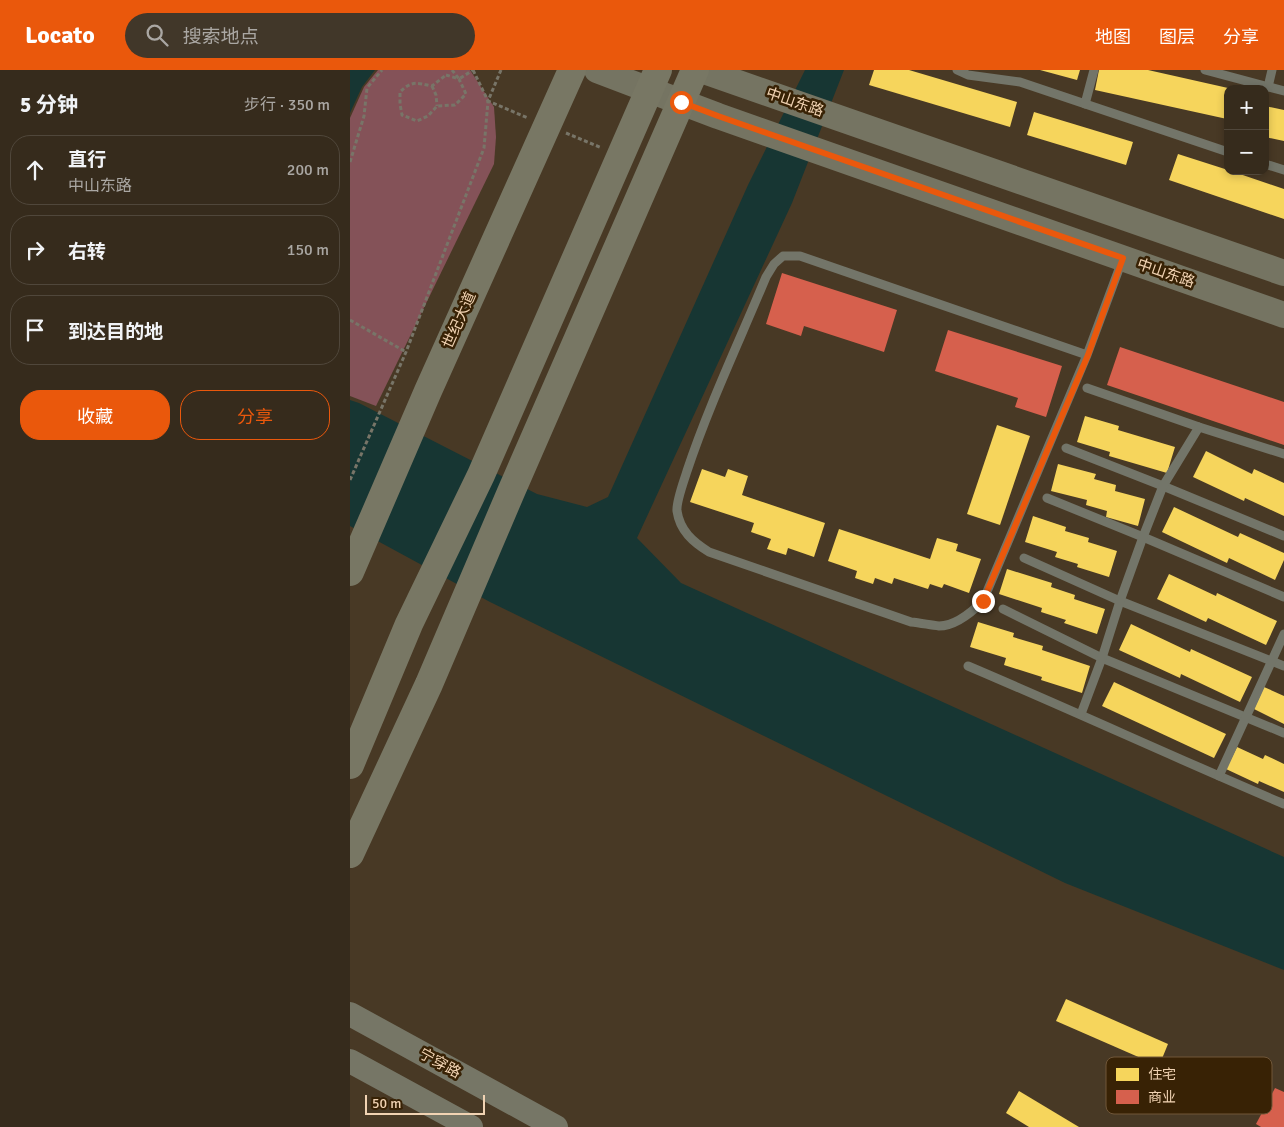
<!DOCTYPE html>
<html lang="zh">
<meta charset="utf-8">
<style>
:root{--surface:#362b1c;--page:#413729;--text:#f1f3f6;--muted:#aaa7a3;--line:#50473b;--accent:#ea580c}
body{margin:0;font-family:Signika,"Noto Sans SC",sans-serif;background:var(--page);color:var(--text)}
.controls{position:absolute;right:15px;top:15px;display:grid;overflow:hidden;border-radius:10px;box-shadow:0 2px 8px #0003}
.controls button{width:45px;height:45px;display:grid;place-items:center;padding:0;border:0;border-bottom:1px solid var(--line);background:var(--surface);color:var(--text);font:25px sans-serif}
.scale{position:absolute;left:15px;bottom:12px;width:120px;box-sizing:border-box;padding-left:5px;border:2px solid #f1d3b3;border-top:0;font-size:14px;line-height:18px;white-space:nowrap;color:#f1d3b3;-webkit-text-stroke:4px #382205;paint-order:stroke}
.stop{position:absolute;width:15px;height:15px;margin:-11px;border:4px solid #ea580c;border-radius:50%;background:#fff}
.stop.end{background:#ea580c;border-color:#fff;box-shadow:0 1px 5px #0008}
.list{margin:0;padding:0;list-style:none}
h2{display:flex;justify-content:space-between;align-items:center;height:65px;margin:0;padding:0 20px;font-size:21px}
h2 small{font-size:16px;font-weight:400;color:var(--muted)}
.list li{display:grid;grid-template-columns:32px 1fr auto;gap:15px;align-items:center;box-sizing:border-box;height:70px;margin:0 10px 10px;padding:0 10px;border:1px solid var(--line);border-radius:20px}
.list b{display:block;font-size:19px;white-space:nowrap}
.list p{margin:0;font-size:16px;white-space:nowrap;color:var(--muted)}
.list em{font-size:16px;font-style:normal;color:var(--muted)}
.actions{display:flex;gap:10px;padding:15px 20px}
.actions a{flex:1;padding:11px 0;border:1px solid var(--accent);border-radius:20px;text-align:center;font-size:18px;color:var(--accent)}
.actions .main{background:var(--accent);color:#fff}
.icon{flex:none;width:28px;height:28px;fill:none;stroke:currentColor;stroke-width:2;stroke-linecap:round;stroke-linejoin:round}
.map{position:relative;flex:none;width:934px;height:1057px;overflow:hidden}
header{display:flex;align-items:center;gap:30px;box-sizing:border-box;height:70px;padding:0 25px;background:var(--accent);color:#fff}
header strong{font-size:24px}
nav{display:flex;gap:28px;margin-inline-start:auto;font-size:18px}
.search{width:350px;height:45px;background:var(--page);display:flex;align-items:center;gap:12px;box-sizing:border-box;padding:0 18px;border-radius:28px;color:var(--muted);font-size:19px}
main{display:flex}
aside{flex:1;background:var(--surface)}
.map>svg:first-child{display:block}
</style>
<header>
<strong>Locato</strong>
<div class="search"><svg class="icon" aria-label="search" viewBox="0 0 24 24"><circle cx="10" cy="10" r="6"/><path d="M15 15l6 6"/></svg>搜索地点</div>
<nav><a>地图</a><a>图层</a><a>分享</a></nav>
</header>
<main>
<aside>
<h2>5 分钟<small>步行 · 350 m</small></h2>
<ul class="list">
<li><svg class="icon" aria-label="ahead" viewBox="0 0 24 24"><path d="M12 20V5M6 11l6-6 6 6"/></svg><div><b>直行</b><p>中山东路</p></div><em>200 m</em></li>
<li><svg class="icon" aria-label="right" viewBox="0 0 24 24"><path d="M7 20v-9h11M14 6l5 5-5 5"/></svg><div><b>右转</b></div><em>150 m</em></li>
<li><svg class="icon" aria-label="arrive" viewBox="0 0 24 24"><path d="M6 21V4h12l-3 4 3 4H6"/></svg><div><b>到达目的地</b></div></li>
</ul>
<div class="actions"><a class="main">收藏</a><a>分享</a></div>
</aside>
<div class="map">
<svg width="934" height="1057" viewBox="0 0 934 1057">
<rect width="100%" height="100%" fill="#483925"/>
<polygon fill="#845258" points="28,0 120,0 144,37 146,67 144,94 26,336 0,326 0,48 14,17"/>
<g fill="#173633">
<polygon points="0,0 25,0 12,17 0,43"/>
<polygon points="455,0 494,0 442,133 287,468 331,513 934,787 934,900 715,813 140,532 0,456 0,330 9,333 187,424 237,437 258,427 398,115"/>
</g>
<g fill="#f6d55c">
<polygon points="524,0 559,0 667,32 660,57 519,15"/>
<polygon points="690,0 730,0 727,10"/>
<polygon points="749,0 798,0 878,18 878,44 877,49 745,20"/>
<polygon points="915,36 934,40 934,71 915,67"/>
<polygon points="684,42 783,72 776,95 677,65"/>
<polygon points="828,84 878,100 878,101 881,101 934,119 934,149 819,110"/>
<polygon points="453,211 480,220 478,227 543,248 533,280 452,254 449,263 419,254 428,224 447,231"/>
<polygon points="598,268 663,289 665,283 691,291 685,311 703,317 694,345 667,337 670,326 588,300"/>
<polygon points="771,280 908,326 900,349 764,303"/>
<polygon points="924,332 934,335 934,360 917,354"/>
<polygon points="735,346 769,356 768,360 825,377 817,403 759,386 760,382 727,372"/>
<polygon points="647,355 680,366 650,455 617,444"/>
<polygon points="856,381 902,404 904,399 934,413 934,446 895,428 894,431 843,407"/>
<polygon points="708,394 746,404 744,409 766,415 765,421 795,429 788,456 756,447 757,441 736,435 737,430 701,421"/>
<polygon points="352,399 375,407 378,399 398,406 392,425 475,453 464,487 438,478 436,485 417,479 421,469 401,462 404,453 340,432"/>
<polygon points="824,437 888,467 890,463 934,483 934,490 925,510 879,488 877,493 812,462"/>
<polygon points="683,446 716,457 715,461 739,468 738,472 767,481 759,507 727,497 728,494 705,487 707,482 675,472"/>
<polygon points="489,459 580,489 587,468 608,474 606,481 631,489 619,523 594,514 592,518 580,514 578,519 544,508 542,514 525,508 523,514 505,508 507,501 478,491"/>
<polygon points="657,499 702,513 701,517 725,525 724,529 755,539 747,564 714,553 716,550 691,542 692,538 649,524"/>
<polygon points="819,504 866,526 867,523 927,551 916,575 858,548 856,552 807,529"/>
<polygon points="628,552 664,563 663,567 693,576 692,580 740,596 732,623 691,610 692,607 654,595 656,588 620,577"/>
<polygon points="781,554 840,582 841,579 902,607 890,632 831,604 830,608 769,580"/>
<polygon points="764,612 876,664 864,688 752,636"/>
<polygon points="914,617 934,626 934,654 904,639"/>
<polygon points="887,677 913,689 915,685 934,694 934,722 909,711 908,714 876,699"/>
<polygon points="716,929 818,974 809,996 706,951"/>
<polygon points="669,1021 729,1057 679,1057 656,1043"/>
<polygon points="924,1032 934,1037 934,1057 917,1057 912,1054"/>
</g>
<g fill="#d6604d">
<polygon points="432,203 547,240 534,282 454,256 451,266 416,254"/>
<polygon points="598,260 712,296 696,347 665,337 668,328 585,301"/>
<polygon points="770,277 934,332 934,375 757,315"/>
<polygon points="925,1018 934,1022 934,1057 911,1057 906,1054"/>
</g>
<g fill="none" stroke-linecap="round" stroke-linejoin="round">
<g stroke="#787568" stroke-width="3" stroke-dasharray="4 2.5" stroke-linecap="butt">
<polyline points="102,0 109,9 123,0"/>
<polyline points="151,0 138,31 178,48"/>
<path d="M96 5 109 9 116 24 105 35 87 36 78 46 67 51 52 45 50 34V22C62 10 67 13 82 16Z"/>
<polyline points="82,16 86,25 87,36"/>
<polyline points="216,63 252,78"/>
<polyline points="0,92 14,46 17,18 32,0"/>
<polyline points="0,250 56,282"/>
<polyline points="0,410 56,282 134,78 138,31 123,0"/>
</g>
<g stroke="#737569" stroke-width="9">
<polyline points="607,0 618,5 670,12 878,82"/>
<polyline points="855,0 934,21"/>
<polyline points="918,17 922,0"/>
<polyline points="735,34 744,0"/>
<polyline points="915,94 934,100"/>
<path d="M737 285 450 186H433L424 194 416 207C389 272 359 335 337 401 334 411 326 432 327 441 330 461 343 472 359 482L561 552C571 553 580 555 589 556 606 556 622 542 633 531L737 285 772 191"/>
<polyline points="737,318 849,357 934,384"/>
<polyline points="716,378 813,416 934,466"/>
<polyline points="697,428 793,467 934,527"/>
<polyline points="674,488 770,531 934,596"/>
<polyline points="653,539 752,588 934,663"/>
<path d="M618 596C724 641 828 689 934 734"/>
<polyline points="731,644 752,588 770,531 793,467 813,416 849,357"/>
<polyline points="869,706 934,564"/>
</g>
<g stroke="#767666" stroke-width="24">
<polyline points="0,944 206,1057"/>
<polyline points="0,991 121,1057"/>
</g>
<g stroke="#757462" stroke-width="26">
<polyline points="247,0 368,46 934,245"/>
<polyline points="351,0 934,203"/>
</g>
<g stroke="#787764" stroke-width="28">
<polyline points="0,502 78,321 222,0"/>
<polyline points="0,695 59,554 131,405 308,0"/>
<polyline points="0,784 79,614 161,422 345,0"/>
</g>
</g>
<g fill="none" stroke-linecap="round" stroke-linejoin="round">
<polyline stroke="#ea580c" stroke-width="6" points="331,32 368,46 773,188 738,285 633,531"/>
</g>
<g text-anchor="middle" stroke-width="5" stroke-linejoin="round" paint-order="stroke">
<g font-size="15" fill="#f1d3b3" stroke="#382205">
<text transform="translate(445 32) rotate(19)" y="5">中山东路</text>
<text transform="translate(816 203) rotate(19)" y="5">中山东路</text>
<text transform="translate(109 250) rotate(-66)" y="5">世纪大道</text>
<text transform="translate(90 993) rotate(29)" y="5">宁穿路</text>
</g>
</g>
<rect x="756" y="987" width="166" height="57" rx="8" fill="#382205" stroke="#705739" stroke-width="1"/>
<rect x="766" y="998" width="23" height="13" fill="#f6d55c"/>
<rect x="766" y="1020" width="23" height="14" fill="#d6604d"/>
<g font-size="14" fill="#f1d3b3">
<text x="798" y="1009">住宅</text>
<text x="798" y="1032">商业</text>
</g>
</svg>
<div class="controls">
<button>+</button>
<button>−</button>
</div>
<div class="scale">50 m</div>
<div class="stop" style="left:331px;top:32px"></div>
<div class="stop end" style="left:633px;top:531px"></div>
</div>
</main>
